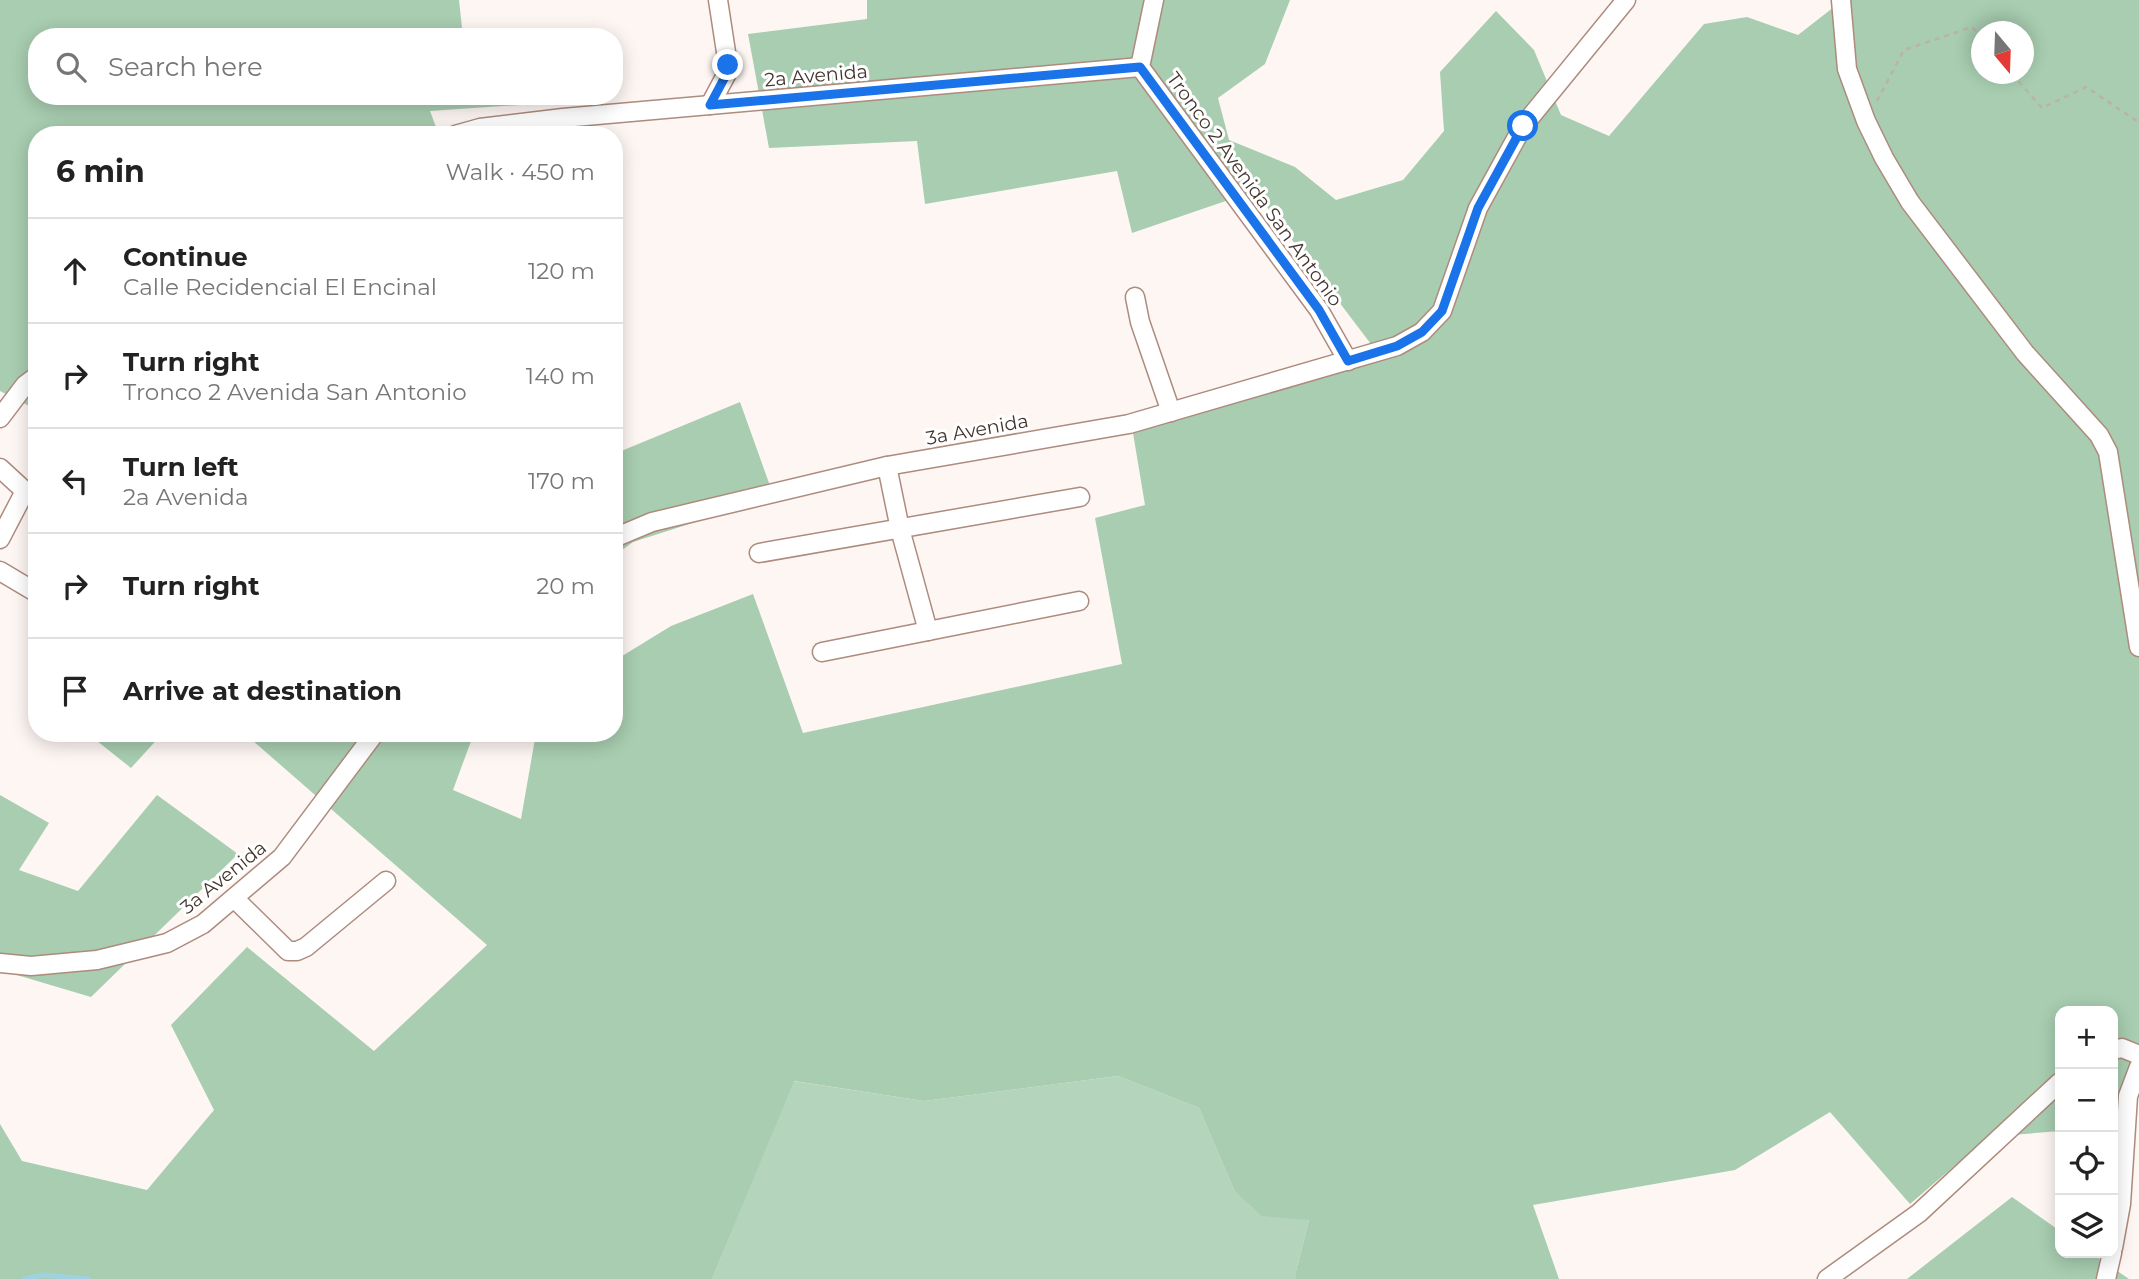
<!DOCTYPE html>
<meta charset="utf-8">
<style>
:root{--surface:#fff;--page:#f2f2f2;--text:#222;--muted:#767676;--line:#e0e0e0}
body{margin:0;font-family:Montserrat,sans-serif;background:var(--page);color:var(--text)}
.controls{position:absolute;right:21px;bottom:21px;display:grid;overflow:hidden;border-radius:14px;box-shadow:0 4px 18px #0003}
.controls button{width:63px;height:63px;display:grid;place-items:center;padding:0;border:0;border-bottom:2px solid var(--line);background:var(--surface);color:var(--text);font:35px sans-serif}
.compass{position:absolute;left:1971px;top:21px;width:63px;height:63px;border-radius:50%;background:var(--surface);box-shadow:0 4px 18px #0003;rotate:161deg}
.stop{position:absolute;width:21px;height:21px;margin:-16px;border:5px solid #1a73e8;border-radius:50%;background:#fff}
.stop.end{background:#1a73e8;border-color:#fff;box-shadow:0 2px 7px #0008}
.list{margin:0;padding:0;list-style:none}
h2{display:flex;justify-content:space-between;align-items:center;height:91px;margin:0;padding:0 28px;font-size:30px}
h2 small{font-size:23px;font-weight:400;color:var(--muted)}
.list li{display:grid;grid-template-columns:46px 1fr auto;gap:21px;align-items:center;box-sizing:border-box;height:105px;padding:0 28px;border-top:2px solid var(--line)}
.list b{display:block;font-size:26px;white-space:nowrap}
.list p{margin:0;font-size:23px;white-space:nowrap;color:var(--muted)}
.list em{font-size:23px;font-style:normal;color:var(--muted)}
.icon{flex:none;width:38px;height:38px;fill:none;stroke:currentColor;stroke-width:2;stroke-linecap:round;stroke-linejoin:round}
.map{position:relative;flex:none;width:2139px;height:1279px;overflow:hidden}
.search{position:absolute;background:var(--surface);box-shadow:0 4px 18px #0003;left:28px;top:28px;width:595px;height:77px;display:flex;align-items:center;gap:18px;box-sizing:border-box;padding:0 24px;border-radius:28px;color:var(--muted);font-size:26px}
.panel{position:absolute;background:var(--surface);box-shadow:0 4px 18px #0003;left:28px;top:126px;width:595px;height:616px;border-radius:28px}
.map>svg:first-child{display:block}
</style>
<div class="map">
<svg width="2139" height="1279" viewBox="0 0 2139 1279">
<rect width="100%" height="100%" fill="#fef6f3"/>
<polygon fill="#b4d4bc" points="1118,1076 1199,1108 1234,1190 1309,1220 1296,1271 1296,1279 712,1279 793,1081 924,1101"/>
<g fill="#a8cdb0" fill-rule="evenodd">
<polygon points="0,0 459,0 463,37 37,37 37,96 519,96 519,105 430,111 439,135 37,135 37,410 0,391"/>
<path d="M867 0H1290L1265 64 1218 98 1229 140 1295 167 1336 200 1403 180 1444 131 1440 72 1496 11 1534 50 1561 115 1609 136 1704 24 1747 17 1798 35 1843 0H2139V1051L2134 1125 2113 1127V1011H2060V1131L1988 1137 1910 1204 1830 1112 1735 1170 1533 1205 1559 1279H1296V1271L1309 1220 1262 1216 1234 1190 1199 1108 1118 1076 924 1101 794 1081 712 1279H0V1124L22 1161 147 1190 214 1110 171 1025 247 947 374 1051 487 945 244 733H474L453 790 521 819 536 733H614V661L671 626 753 594 803 733 1122 664 1095 518 1145 505 1132 427 1383 360 1255 191 1132 233 1117 171 925 204 917 141 769 148 748 34 867 19ZM1982 32H2024V74H1982Z"/>
<polygon points="740,402 774,497 633,542 614,556 614,454"/>
<polygon points="87,733 163,733 131,768"/>
<polygon points="0,795 49,823 19,870 78,891 157,795 238,854 91,997 0,970"/>
<polygon points="2012,1197 2060,1231 2060,1253 2091,1253 2129,1279 1907,1279"/>
</g>
<g fill="none" stroke-linecap="round" stroke-linejoin="round">
<polyline stroke="#a0d1e0" stroke-width="5" points="24,1279 43,1275 89,1279"/>
<defs>
<g id="street">
<polyline points="1154,0 1140,67 1319,310 1348,361"/>
<polyline points="1841,0 1847,69 1866,121 1884,158 1910,202 2025,353 2099,435 2108,452 2139,647"/>
<polyline points="710,105 726,75 728,65 718,0"/>
<polyline points="455,135 480,128 563,118 1140,67"/>
<polyline points="1135,297 1140,322 1171,412"/>
<polyline points="0,418 25,385 37,376"/>
<polyline points="887,466 900,529 928,631 1079,601"/>
<polyline points="0,468 25,491 0,539"/>
<polyline points="614,538 652,522 887,466 1129,424 1397,346 1422,332 1442,311 1478,208 1523,126 1626,0"/>
<polyline points="759,553 1080,497"/>
<polyline points="0,571 37,593"/>
<polyline points="822,652 928,631"/>
<polyline points="234,898 288,951 297,951 306,947 386,881"/>
<polyline points="0,963 31,966 97,960 167,943 203,924 282,857 375,733"/>
<polyline points="2113,1050 2122,1048 2139,1055"/>
<polyline points="2113,1248 2121,1204 2128,1096 2139,1067"/>
<polyline points="1827,1279 1919,1213 2060,1082"/>
<polyline points="2106,1279 2112,1253"/>
</g>
</defs>
<use href="#street" stroke="#ad8b7d" stroke-width="21"/>
<g stroke="#bbb1ad" stroke-width="2.5" stroke-dasharray="5 5" stroke-linecap="butt">
<polyline points="2012,74 2042,108 2086,87 2137,121 2139,120"/>
<polyline points="1877,101 1904,50 1972,27 1982,38"/>
</g>
<use href="#street" stroke="#fff" stroke-width="18"/>
</g>
<g fill="none" stroke-linecap="round" stroke-linejoin="round">
<polyline stroke="#1a73e8" stroke-width="9" points="728,65 726,75 710,105 1140,67 1319,310 1348,361 1397,346 1422,332 1442,311 1478,208 1523,126"/>
</g>
<g text-anchor="middle" stroke-width="6" stroke-linejoin="round" paint-order="stroke">
<g font-size="19" fill="#44352f" stroke="#fff">
<text transform="translate(816 75) rotate(-5)" y="7">2a Avenida</text>
<text transform="translate(1255 189) rotate(54)" y="7">Tronco 2 Avenida San Antonio</text>
<text transform="translate(977 429) rotate(-10)" y="7">3a Avenida</text>
<text transform="translate(223 877) rotate(-39)" y="7">3a Avenida</text>
</g>
</g>
</svg>
<div class="controls">
<button>+</button>
<button>−</button>
<button><svg class="icon" aria-label="locate" viewBox="0 0 24 24"><circle cx="12" cy="12" r="6"/><path d="M12 2v4M12 18v4M2 12h4M18 12h4"/></svg></button>
<button><svg class="icon" aria-label="layers" viewBox="0 0 24 24"><path d="M12 4l9 5-9 5-9-5zM3 14l9 5 9-5"/></svg></button>
</div>
<svg class="compass" viewBox="-18 -18 36 36"><path d="M0-13l5 13h-10z" fill="#e53935"/><path d="M0 13l5-13h-10z" fill="#767676"/></svg>
<div class="stop" style="left:1523px;top:126px"></div>
<div class="stop end" style="left:728px;top:65px"></div>
<div class="search"><svg class="icon" aria-label="search" viewBox="0 0 24 24"><circle cx="10" cy="10" r="6"/><path d="M15 15l6 6"/></svg>Search here</div>
<section class="panel">
<h2>6 min<small>Walk · 450 m</small></h2>
<ul class="list">
<li><svg class="icon" aria-label="ahead" viewBox="0 0 24 24"><path d="M12 20V5M6 11l6-6 6 6"/></svg><div><b>Continue</b><p>Calle Recidencial El Encinal</p></div><em>120 m</em></li>
<li><svg class="icon" aria-label="right" viewBox="0 0 24 24"><path d="M7 20v-9h11M14 6l5 5-5 5"/></svg><div><b>Turn right</b><p>Tronco 2 Avenida San Antonio</p></div><em>140 m</em></li>
<li><svg class="icon" aria-label="left" viewBox="0 0 24 24"><path d="M17 20v-9H6M10 6l-5 5 5 5"/></svg><div><b>Turn left</b><p>2a Avenida</p></div><em>170 m</em></li>
<li><svg class="icon" aria-label="right" viewBox="0 0 24 24"><path d="M7 20v-9h11M14 6l5 5-5 5"/></svg><div><b>Turn right</b></div><em>20 m</em></li>
<li><svg class="icon" aria-label="arrive" viewBox="0 0 24 24"><path d="M6 21V4h12l-3 4 3 4H6"/></svg><div><b>Arrive at destination</b></div></li>
</ul>
</section>
</div>
